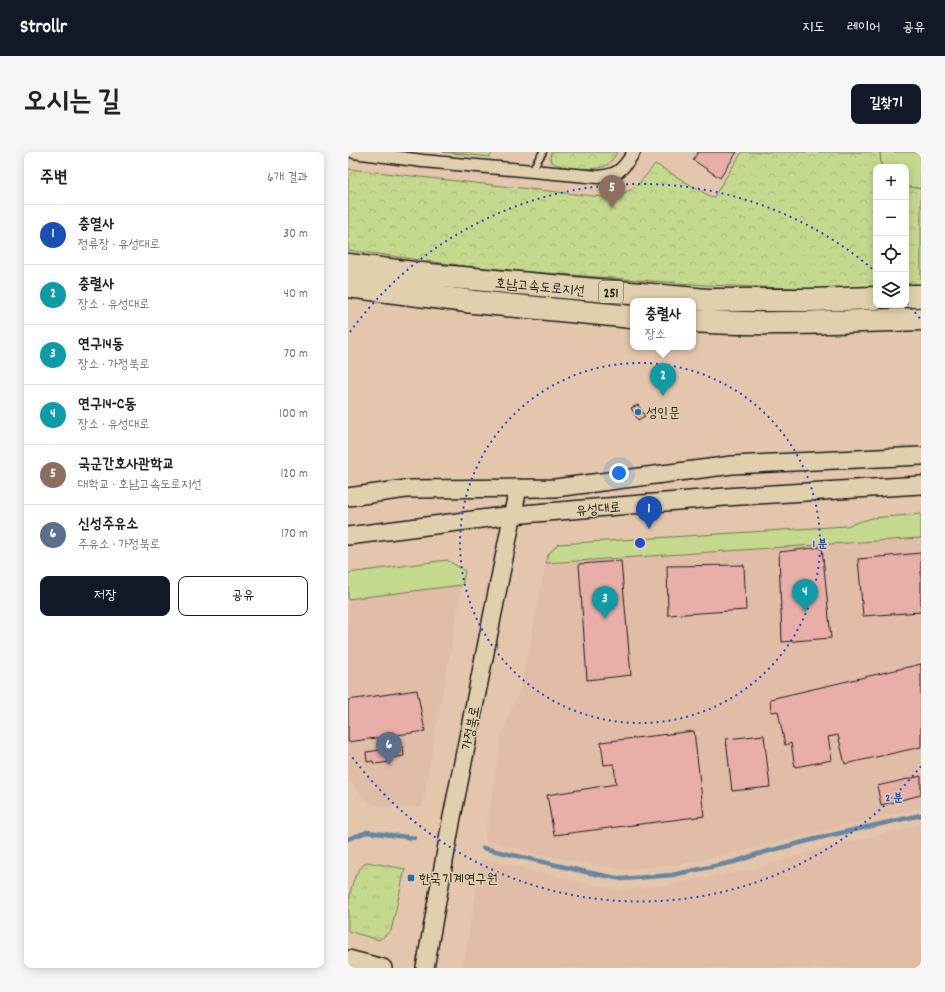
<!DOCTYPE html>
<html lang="ko">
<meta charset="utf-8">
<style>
:root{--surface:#fff;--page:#f6f6f6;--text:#202124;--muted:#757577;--line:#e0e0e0;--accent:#111827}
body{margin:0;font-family:Dekko,"Poor Story",sans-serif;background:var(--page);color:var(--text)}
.controls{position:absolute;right:12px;top:12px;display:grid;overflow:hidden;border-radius:8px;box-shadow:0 2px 10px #0003}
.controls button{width:36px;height:36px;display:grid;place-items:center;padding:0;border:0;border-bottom:1px solid var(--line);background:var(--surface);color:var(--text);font:20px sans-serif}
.you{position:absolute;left:271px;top:321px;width:14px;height:14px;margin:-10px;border:3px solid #fff;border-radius:50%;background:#1a73e8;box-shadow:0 0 0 6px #1a73e833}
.badge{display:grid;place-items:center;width:26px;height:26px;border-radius:50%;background:var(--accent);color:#fff;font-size:13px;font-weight:700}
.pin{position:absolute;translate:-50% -33px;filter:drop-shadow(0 1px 2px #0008)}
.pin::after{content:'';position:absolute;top:21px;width:14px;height:12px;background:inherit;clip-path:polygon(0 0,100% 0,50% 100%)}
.popup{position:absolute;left:282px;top:146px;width:66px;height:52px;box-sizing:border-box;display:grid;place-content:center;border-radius:8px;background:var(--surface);filter:drop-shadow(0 1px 3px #0005);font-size:13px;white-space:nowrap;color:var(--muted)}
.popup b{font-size:15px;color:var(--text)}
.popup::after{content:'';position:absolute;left:50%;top:100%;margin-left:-8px;border:8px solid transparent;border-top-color:var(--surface)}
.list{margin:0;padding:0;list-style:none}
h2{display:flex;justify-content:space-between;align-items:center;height:52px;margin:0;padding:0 16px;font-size:17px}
h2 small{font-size:13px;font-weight:400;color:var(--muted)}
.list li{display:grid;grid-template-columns:26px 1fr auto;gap:12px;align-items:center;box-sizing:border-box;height:60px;padding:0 16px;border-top:1px solid var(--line)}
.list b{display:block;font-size:15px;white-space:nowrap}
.list p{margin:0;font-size:13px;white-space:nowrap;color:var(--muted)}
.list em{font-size:13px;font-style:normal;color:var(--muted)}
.actions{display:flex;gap:8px;padding:12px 16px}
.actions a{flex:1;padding:9px 0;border:1px solid var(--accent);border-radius:8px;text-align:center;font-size:14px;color:var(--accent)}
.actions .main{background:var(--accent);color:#fff}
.icon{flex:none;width:22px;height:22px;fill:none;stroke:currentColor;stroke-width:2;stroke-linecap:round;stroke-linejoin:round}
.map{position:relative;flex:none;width:573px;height:816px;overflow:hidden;border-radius:8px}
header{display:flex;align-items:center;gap:24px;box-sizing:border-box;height:56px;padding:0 20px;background:var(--accent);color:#fff}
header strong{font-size:19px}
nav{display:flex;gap:22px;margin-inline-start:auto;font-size:14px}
.intro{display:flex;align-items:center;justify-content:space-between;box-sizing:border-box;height:96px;padding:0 24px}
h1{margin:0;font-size:28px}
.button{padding:10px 18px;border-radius:8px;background:var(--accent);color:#fff;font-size:14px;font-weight:700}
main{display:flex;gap:24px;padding:0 24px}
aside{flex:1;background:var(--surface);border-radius:8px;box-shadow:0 2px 10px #0003}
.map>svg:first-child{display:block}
</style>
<header>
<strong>Strollr</strong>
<nav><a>지도</a><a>레이어</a><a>공유</a></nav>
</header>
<div class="intro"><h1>오시는 길</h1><a class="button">길찾기</a></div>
<main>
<aside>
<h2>주변<small>6개 결과</small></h2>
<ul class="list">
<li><span class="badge" style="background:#1a4fb4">1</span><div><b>충열사</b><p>정류장 · 유성대로</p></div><em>30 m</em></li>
<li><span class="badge" style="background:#0f9aa8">2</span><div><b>충렬사</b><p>장소 · 유성대로</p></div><em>40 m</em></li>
<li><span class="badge" style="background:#0f9aa8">3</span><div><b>연구14동</b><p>장소 · 가정북로</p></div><em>70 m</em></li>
<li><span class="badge" style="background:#0f9aa8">4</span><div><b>연구14-C동</b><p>장소 · 유성대로</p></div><em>100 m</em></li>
<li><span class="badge" style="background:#8d6e63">5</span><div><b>국군간호사관학교</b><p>대학교 · 호남고속도로지선</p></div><em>120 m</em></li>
<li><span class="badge" style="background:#5c6f8a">6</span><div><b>신성주유소</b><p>주유소 · 가정북로</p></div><em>170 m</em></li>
</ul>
<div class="actions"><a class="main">저장</a><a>공유</a></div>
</aside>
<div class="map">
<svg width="573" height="816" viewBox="0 0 573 816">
<defs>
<pattern id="forest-crowns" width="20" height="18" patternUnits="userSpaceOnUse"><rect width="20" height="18" fill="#c5d98e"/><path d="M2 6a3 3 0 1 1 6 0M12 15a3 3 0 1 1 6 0" fill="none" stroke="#a9ba7a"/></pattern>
<pattern id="park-tufts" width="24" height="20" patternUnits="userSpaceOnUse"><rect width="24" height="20" fill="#c5d98e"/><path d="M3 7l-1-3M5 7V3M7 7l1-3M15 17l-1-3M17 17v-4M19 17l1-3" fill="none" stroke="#a9ba7a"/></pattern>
</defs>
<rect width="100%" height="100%" fill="#e3c6ab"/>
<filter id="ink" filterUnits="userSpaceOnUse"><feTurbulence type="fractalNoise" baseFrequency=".025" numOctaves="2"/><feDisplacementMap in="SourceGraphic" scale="8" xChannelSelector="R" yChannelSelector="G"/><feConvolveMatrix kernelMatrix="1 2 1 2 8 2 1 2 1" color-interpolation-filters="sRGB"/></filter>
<g filter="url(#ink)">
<g fill="#e1bca7">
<polygon points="573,386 573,655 394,699 331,712 275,717 186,702 137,688 154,583 174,532 198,411"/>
<polygon points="114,433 74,655 31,654 21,650 0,629 0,447"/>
<polygon points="573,673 573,816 115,816 134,707 272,739 320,733 407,717 472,697"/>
</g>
<g fill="#c5d98e" stroke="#707a55">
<polygon points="95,0 143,0 144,1 142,5"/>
<polygon points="532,0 573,0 573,37 558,34 558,15 533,15"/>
<polygon points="573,362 573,386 198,411 200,403 210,392 498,374 524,366"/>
<polygon points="99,408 117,419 114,433 0,447 0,421"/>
</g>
<g fill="url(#forest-crowns)" stroke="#707a55">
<path d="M203 0H269C265 6 263 11 257 14 247 19 208 17 202 8Z"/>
<path d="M394 0H532L533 15H528V135L469 137 358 133 130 116 0 98V17L254 45C284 43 290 34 307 12L365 46Z"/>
<polygon points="558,34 573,37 573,133 558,134"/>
</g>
<path fill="url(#park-tufts)" stroke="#707a55" d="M19 710 57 717 43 779 31 788 0 779C0 755 0 723 19 710Z"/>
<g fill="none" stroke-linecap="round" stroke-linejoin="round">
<g stroke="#68869f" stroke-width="4.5">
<polyline points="0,687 19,680 66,686"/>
<polyline points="135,696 238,720 274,727 324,723 386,710 413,701 479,684 573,663"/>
</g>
</g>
<g fill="#e9aea7" stroke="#1c1c1c">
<polygon points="350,0 389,0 372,26 345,8"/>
<polygon points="290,253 297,264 290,268 283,256"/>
<polygon points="474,395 483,486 434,490 431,400"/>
<polygon points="573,401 573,460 515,464 510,407"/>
<polygon points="273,409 283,523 239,528 231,412"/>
<polygon points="396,413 398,458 320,463 319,414"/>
<polygon points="573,512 573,595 497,612 490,583 480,585 484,608 447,615 443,591 437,593 430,559 423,560 422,547"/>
<polygon points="69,538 77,579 0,590 0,548"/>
<polygon points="346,579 356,664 206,683 199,643 268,632 266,612 256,613 253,590"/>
<polygon points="416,583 422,635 384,639 378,587"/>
<polygon points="55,595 56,604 43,606 43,610 26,612 25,609 19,610 18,600"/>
<polygon points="573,624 573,643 533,653 529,634"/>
</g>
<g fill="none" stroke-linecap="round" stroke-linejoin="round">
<defs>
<polyline id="lane" points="183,19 195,0"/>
<path id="street" d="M6 0 75 9 250 25C271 23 275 17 286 0"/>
<g id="secondary">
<polyline points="0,345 58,337 207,336 384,313 573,304"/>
<polyline points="0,384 164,363 377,345 573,333"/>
<polyline points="0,807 35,816"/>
<polyline points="77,816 104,665 170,336"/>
</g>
<g id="highway">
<polyline points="0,113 82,123 359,148 463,148 528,146"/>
<polyline points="0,134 126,150 285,165"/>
<polyline points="558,144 573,144"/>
<path d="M345 169C421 174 497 169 573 167"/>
</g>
</defs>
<use href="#lane" stroke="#1c1c1c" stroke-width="9"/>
<use href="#street" stroke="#1c1c1c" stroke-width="15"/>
<use href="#secondary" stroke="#1c1c1c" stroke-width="20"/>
<use href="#highway" stroke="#1c1c1c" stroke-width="25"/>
<use href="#lane" stroke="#e1d0ad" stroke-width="6"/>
<use href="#street" stroke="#e1d0ad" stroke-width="12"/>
<use href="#secondary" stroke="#e1d0ad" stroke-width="17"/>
<use href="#highway" stroke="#e1d0ad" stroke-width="22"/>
</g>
</g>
<g fill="none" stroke="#1d4ed8" stroke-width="2" stroke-dasharray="2 4">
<circle cx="292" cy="391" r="180"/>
<path d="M573 614A359 359 0 0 1 2 602M2 180A359 359 0 0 1 528 120M559 151A359 359 0 0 1 573 168"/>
</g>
<g fill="#1f6fb2" stroke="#e1d0ad" stroke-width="1.5">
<circle cx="290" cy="260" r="4"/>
<rect x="59" y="722" width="8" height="8" rx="2"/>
</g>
<g text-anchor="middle" stroke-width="3" stroke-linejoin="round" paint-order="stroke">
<rect fill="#e1d0ad" stroke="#575248" stroke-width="1" x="251" y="129" width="24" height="22" rx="3"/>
<g font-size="13" font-weight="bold" fill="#1c1c1c">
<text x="263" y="145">251</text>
</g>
<g font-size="14" fill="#1c1c1c" stroke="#e1d0ad">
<text transform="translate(192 134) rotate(5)" y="5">호남고속도로지선</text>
<text transform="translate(250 356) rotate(-5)" y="5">유성대로</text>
<text transform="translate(122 576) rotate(-79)" y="5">가정북로</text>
</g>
<g font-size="14" fill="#1c1c1c" stroke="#e1d0ad" text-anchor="start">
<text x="298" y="265">성인문</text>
<text x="71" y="731">한국기계연구원</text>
</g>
</g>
<circle cx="292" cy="391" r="6" fill="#1d4ed8" stroke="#e1d0ad" stroke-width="2"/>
<g font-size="12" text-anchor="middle" font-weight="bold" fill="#1d4ed8" stroke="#e1d0ad" stroke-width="3" stroke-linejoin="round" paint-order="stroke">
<text x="472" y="395">1 분</text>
<text x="546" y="649">2 분</text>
</g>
</svg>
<div class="controls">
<button>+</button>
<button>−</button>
<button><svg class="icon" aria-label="locate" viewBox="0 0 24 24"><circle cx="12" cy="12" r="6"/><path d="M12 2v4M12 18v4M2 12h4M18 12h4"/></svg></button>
<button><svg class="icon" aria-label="layers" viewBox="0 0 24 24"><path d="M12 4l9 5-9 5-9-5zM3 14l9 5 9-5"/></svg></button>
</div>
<div class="you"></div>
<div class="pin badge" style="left:301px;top:377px;background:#1a4fb4">1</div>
<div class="pin badge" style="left:315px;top:244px;background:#0f9aa8">2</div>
<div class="popup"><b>충렬사</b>장소</div>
<div class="pin badge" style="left:257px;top:467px;background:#0f9aa8">3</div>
<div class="pin badge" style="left:457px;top:460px;background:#0f9aa8">4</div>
<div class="pin badge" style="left:264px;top:56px;background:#8d6e63">5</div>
<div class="pin badge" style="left:41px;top:613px;background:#5c6f8a">6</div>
</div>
</main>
